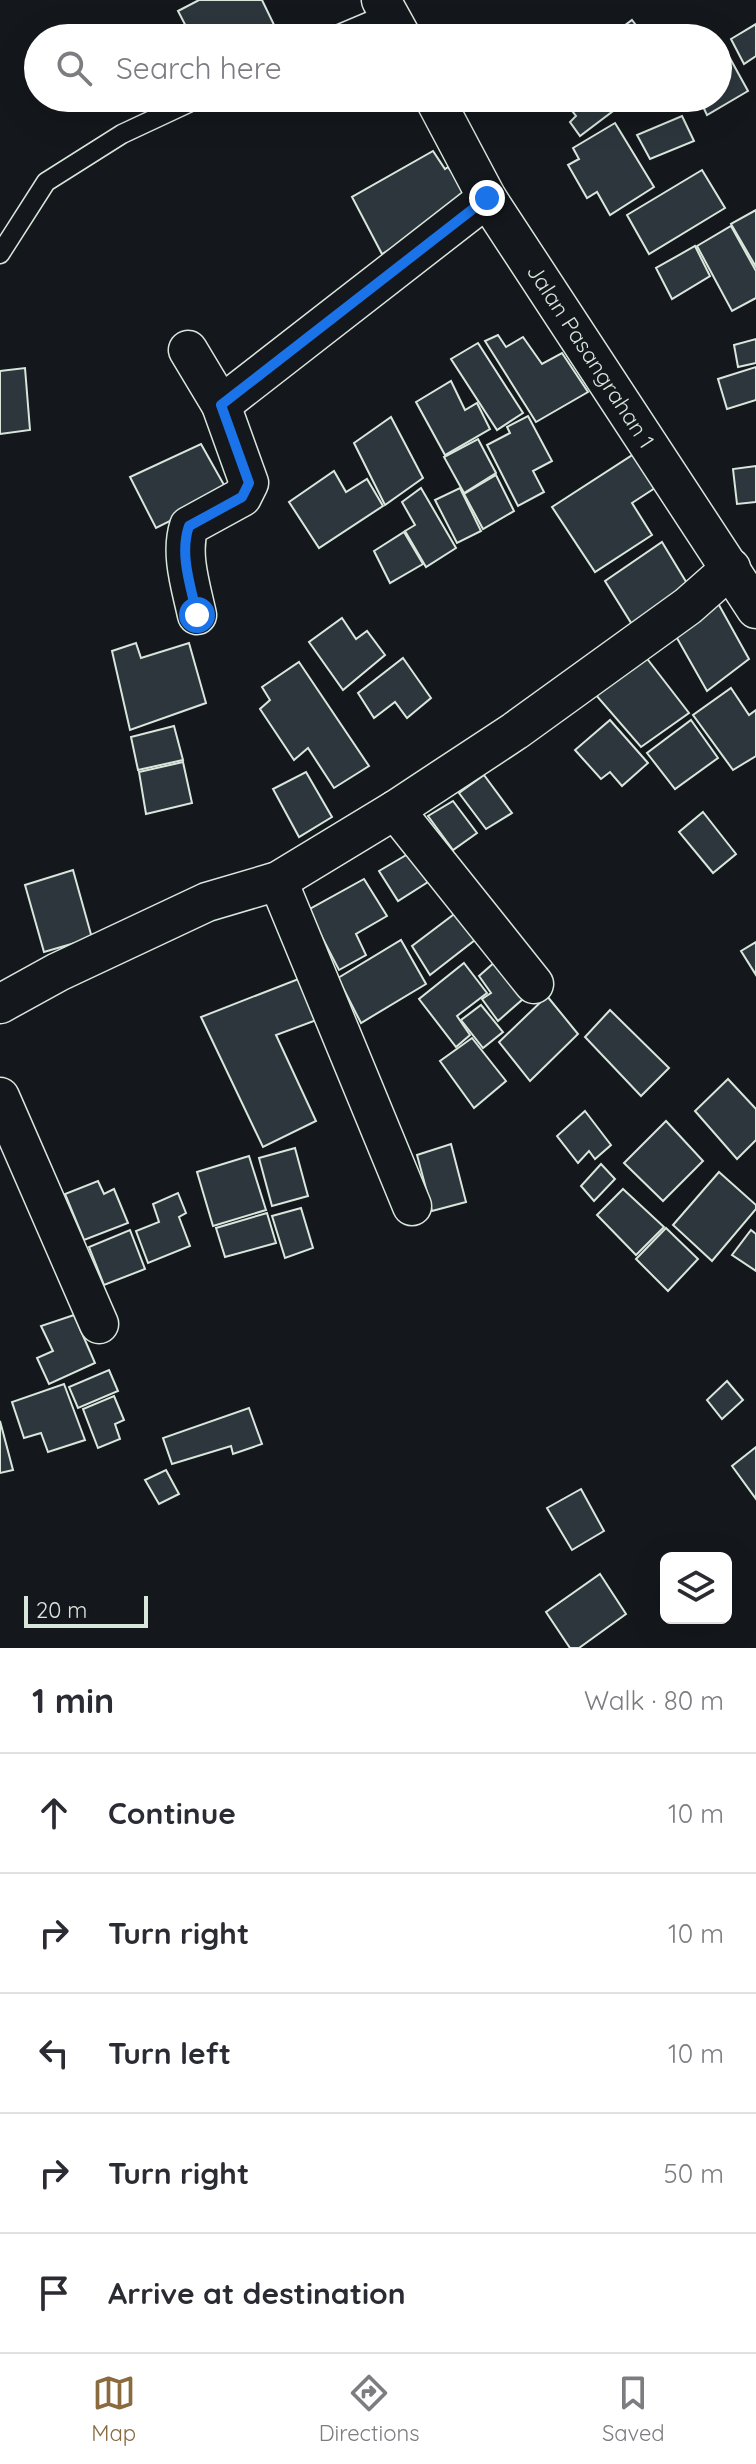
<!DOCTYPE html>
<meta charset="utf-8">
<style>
:root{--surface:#fff;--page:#f7f7f7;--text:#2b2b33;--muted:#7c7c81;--line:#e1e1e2;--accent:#8a6a3f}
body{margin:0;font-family:Quicksand,sans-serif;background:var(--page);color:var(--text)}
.controls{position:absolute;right:24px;bottom:24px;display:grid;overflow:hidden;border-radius:12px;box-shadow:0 8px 32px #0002}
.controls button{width:72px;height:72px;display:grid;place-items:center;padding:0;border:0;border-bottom:2px solid var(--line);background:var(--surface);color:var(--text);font:40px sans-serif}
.scale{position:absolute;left:24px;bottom:20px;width:124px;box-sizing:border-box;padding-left:8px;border:4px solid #d8e6dc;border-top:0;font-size:22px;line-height:28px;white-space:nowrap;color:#d8e6dc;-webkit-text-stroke:6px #14181c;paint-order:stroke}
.stop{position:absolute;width:24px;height:24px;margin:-18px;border:6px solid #1a73e8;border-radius:50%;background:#fff}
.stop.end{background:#1a73e8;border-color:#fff;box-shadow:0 2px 8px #0008}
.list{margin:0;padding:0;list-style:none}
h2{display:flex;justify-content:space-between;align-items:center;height:104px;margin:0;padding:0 32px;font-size:34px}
h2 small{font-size:26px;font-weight:400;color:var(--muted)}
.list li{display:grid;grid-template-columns:52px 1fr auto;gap:24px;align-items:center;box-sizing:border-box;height:120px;padding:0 32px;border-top:2px solid var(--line)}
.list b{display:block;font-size:30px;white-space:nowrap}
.list em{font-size:26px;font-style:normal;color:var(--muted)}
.icon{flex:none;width:44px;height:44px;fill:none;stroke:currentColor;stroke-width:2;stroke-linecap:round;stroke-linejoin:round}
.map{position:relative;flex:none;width:756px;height:1648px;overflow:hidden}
.search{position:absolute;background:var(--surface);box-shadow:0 8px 32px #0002;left:24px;right:24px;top:24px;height:88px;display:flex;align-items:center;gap:20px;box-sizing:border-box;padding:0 28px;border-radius:44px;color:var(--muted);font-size:30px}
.sheet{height:704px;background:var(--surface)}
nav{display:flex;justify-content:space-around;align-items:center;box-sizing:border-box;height:112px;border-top:2px solid var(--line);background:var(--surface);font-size:22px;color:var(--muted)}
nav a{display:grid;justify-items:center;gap:4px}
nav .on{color:var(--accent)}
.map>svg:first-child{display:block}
</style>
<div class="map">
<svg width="756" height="1648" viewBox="0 0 756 1648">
<rect width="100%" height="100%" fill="#14181c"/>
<g fill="#2c363c" stroke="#d8e6dc" stroke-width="2">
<polygon points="199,0 262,0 278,33 269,38 192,38 178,11"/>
<polygon points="632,20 646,38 608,38"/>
<polygon points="756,24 756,56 744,64 731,39"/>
<polygon points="726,51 748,91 707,115 699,98 718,98 718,56"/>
<polygon points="562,98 622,98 625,102 580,136 570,122 576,116"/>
<polygon points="682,116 694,141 650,159 637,135"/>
<polygon points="615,123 654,187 610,215 597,192 587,198 568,165 579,159 573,148"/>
<polygon points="433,151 445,169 448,167 466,192 467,203 382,254 352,197"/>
<polygon points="702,170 725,208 649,254 627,215"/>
<polygon points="756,210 756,267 731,224"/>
<polygon points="731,226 756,271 756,298 732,311 697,246"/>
<polygon points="695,246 710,276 672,299 656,268"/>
<polygon points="498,335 506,347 523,337 542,364 562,353 588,392 536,422 485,341"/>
<polygon points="756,339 756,363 738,367 734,345"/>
<polygon points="478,343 523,413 497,430 451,359"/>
<polygon points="756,367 756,400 727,409 718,379"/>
<polygon points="25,368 30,430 0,434 0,371"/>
<polygon points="451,381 465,410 477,403 490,429 445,455 416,402"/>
<polygon points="528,416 552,461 533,471 544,492 518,506 487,445 510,433 507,427"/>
<polygon points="391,417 423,478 385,505 354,443"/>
<polygon points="478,439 496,473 464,493 444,457"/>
<polygon points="201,444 228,492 156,528 130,477"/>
<polygon points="634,454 655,488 632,503 652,535 595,572 552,507"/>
<polygon points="756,466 756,502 737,504 733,469"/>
<polygon points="334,471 346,492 367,479 383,506 319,548 289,502"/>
<polygon points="496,475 514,511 483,529 464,494"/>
<polygon points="421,488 456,548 426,567 405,531 415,525 402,502"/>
<polygon points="460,488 481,531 457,543 435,500"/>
<polygon points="404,532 423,564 390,583 374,551"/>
<polygon points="662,542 688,585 633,626 605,581"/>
<polygon points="714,596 749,659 707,691 673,631"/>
<polygon points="342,618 356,639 367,631 385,655 343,690 309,642"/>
<polygon points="136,643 141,658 189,643 206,703 130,730 112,651"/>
<polygon points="645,656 689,713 641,747 595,694"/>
<polygon points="403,658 431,698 407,718 395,702 374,718 358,693"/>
<polygon points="299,662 369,766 334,788 308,748 294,760 260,709 270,700 262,687"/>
<polygon points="731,688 749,715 756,710 756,756 733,770 693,715"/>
<polygon points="610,720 648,763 622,786 610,772 601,779 575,750"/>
<polygon points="691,720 718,758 675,789 647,753"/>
<polygon points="174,726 183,760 138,770 131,737"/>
<polygon points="183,762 192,803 146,814 139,772"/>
<polygon points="306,772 332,817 299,837 273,789"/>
<polygon points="484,775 512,813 486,829 459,793"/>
<polygon points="453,801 477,833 453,850 428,816"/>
<polygon points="703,812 736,854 713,873 679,832"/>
<polygon points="408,854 428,882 398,901 379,871"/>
<polygon points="73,870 92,938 44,952 25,885"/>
<polygon points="364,879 387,916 356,934 366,955 339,970 308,910"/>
<polygon points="457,912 475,940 430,975 412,946"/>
<polygon points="401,940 426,984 361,1023 338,978"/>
<polygon points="756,942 756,975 741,951"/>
<polygon points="496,961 523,999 498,1021 482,999 491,993 479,976"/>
<polygon points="464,963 487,993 457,1016 470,1035 456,1047 419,999"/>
<polygon points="301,978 322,1018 276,1035 316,1121 263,1147 201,1017"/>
<polygon points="547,996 578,1034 530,1081 499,1042"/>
<polygon points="481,1005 503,1032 483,1048 461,1020"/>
<polygon points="610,1010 669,1068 641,1096 585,1037"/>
<polygon points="472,1038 506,1081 474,1108 440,1061"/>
<polygon points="728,1079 756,1109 756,1140 737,1159 695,1111"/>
<polygon points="585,1111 611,1145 595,1159 589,1151 578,1163 557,1136"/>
<polygon points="666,1121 703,1161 663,1201 624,1163"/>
<polygon points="451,1144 466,1202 432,1211 417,1155"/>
<polygon points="295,1148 308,1196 272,1206 259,1158"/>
<polygon points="249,1156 266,1210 213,1226 197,1172"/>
<polygon points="601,1164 615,1179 594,1201 581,1186"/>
<polygon points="719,1172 756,1205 756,1209 712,1261 673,1225"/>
<polygon points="98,1181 104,1194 114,1189 128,1223 84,1240 65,1194"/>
<polygon points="623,1189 664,1227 636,1255 597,1215"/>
<polygon points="178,1193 186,1213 179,1217 190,1246 148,1263 136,1231 159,1222 153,1204"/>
<polygon points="301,1208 313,1248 285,1258 272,1216"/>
<polygon points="267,1213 276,1243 225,1257 216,1228"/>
<polygon points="666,1228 698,1259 668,1291 636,1259"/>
<polygon points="130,1230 145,1269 104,1285 89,1247"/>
<polygon points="751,1230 756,1234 756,1271 732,1255"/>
<polygon points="74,1315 95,1363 49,1384 37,1358 53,1351 41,1326"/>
<polygon points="109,1370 118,1391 78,1408 69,1387"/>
<polygon points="727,1381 743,1400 722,1419 707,1400"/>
<polygon points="64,1384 85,1440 48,1452 41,1433 24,1438 12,1402"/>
<polygon points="114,1396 124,1420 115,1424 120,1439 98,1448 83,1409"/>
<polygon points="249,1408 262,1444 233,1454 231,1446 172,1464 163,1438"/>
<polygon points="0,1421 13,1470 0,1473"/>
<polygon points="756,1447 756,1499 732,1466"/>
<polygon points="166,1470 179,1494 159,1504 145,1480"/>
<polygon points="581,1489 604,1531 572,1550 547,1508"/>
<polygon points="600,1574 626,1614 579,1648 570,1648 546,1612"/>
</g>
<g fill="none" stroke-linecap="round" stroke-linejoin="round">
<defs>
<g id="lane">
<polyline points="330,38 389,13"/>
<polyline points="0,254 46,182 122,134 199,98"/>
</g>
<g id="street">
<polyline points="381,0 402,38"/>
<polyline points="434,98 487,198 756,609"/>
<path d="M188 350 221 405 249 483 242 497 189 526C180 554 191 587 197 615"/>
<polyline points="221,405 487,198"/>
<polyline points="395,810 534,984"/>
<polyline points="278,881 412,1206"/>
<polyline points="0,1004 58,972 207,902 278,881 395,810 515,731 688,606 731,568"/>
<polyline points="0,1097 99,1324"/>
</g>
</defs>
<use href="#lane" stroke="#d8e6dc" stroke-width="21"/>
<use href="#street" stroke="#d8e6dc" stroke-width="41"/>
<use href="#lane" stroke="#14181c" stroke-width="18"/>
<use href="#street" stroke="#14181c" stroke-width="38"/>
</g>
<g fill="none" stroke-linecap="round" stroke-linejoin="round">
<path stroke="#1a73e8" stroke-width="10" d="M197 615C191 587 179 554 189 526L242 497 249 483 221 405 487 198"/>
</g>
<g text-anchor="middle" stroke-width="6" stroke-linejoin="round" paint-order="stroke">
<g font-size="22" fill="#d8e6dc" stroke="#14181c">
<text transform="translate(591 356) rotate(57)" y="8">Jalan Pasangrahan 1</text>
</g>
</g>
</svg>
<div class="controls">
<button><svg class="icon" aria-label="layers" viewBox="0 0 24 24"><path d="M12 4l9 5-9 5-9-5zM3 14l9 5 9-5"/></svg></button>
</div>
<div class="scale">20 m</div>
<div class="stop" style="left:197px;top:615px"></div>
<div class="stop end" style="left:487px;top:198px"></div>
<div class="search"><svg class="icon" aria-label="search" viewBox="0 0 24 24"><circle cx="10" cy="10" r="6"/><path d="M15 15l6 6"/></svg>Search here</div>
</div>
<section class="sheet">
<h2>1 min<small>Walk · 80 m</small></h2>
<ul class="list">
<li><svg class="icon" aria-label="ahead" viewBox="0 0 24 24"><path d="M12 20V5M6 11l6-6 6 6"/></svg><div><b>Continue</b></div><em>10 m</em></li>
<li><svg class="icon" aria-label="right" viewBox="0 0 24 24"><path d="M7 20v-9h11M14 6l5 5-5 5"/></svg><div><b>Turn right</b></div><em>10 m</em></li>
<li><svg class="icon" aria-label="left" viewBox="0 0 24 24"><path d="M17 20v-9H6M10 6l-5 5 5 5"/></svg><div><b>Turn left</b></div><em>10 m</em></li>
<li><svg class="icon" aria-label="right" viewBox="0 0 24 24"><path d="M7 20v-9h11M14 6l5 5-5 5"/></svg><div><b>Turn right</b></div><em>50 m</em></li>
<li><svg class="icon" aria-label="arrive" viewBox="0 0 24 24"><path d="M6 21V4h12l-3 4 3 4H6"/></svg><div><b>Arrive at destination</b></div></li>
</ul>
</section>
<nav>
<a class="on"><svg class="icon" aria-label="map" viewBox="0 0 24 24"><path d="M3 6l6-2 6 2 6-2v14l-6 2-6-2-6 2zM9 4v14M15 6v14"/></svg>Map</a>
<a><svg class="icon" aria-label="directions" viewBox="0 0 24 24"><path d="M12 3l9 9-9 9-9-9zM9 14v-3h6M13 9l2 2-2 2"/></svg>Directions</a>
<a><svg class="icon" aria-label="saved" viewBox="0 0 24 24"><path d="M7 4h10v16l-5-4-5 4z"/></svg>Saved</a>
</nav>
